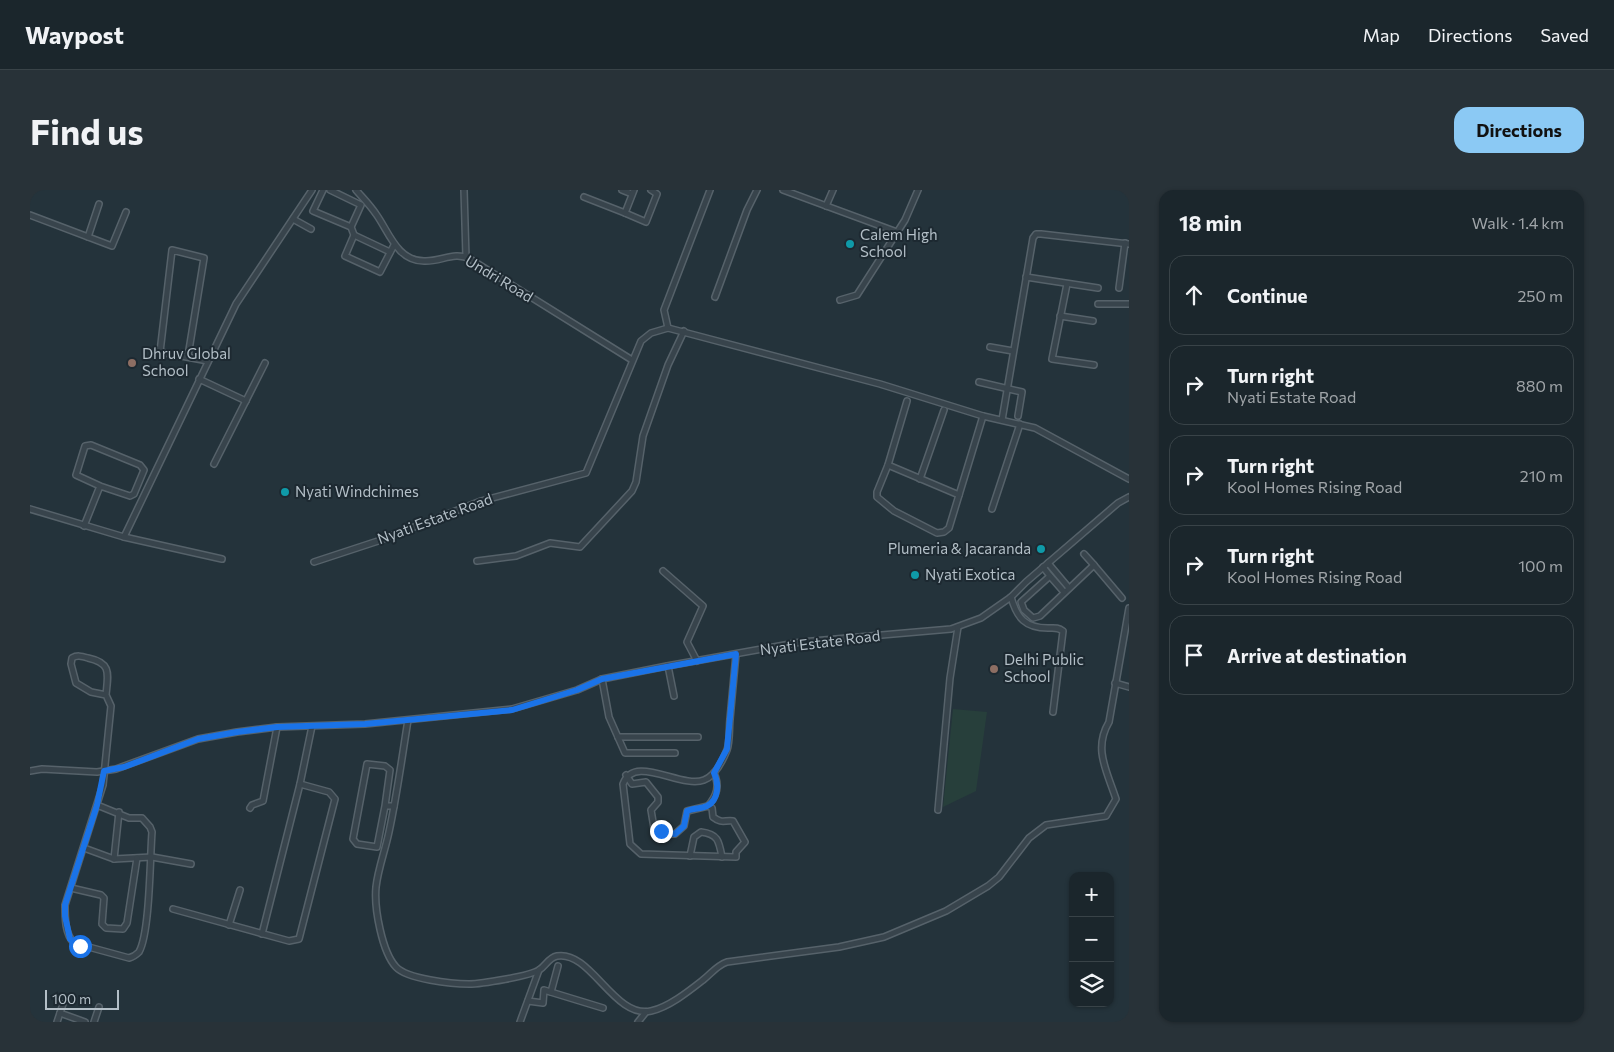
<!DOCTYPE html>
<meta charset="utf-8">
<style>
:root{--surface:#1b262c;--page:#283238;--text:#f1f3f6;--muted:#a0a5a9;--line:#394348;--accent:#8bc9f4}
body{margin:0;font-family:Commissioner,sans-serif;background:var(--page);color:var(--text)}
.controls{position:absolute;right:15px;bottom:15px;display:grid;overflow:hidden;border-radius:10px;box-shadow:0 1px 4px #0004}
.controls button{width:45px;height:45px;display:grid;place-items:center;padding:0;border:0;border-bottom:1px solid var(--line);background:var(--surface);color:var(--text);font:25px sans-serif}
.scale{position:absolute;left:15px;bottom:12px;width:74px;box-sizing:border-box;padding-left:5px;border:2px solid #b3bfc7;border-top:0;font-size:14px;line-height:18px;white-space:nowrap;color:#b3bfc7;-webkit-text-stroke:4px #1d2931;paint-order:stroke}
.stop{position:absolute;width:15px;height:15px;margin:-11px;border:4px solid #1a73e8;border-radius:50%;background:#fff}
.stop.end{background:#1a73e8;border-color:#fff;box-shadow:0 1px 5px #0008}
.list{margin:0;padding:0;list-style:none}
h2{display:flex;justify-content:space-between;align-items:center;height:65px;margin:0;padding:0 20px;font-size:21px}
h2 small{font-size:16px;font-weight:400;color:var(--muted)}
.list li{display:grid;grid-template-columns:32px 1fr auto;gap:15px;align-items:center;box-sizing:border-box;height:80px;margin:0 10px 10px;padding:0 10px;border:1px solid var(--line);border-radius:15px}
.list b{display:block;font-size:19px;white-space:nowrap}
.list p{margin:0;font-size:16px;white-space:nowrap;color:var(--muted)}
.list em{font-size:16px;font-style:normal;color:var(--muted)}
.icon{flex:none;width:28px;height:28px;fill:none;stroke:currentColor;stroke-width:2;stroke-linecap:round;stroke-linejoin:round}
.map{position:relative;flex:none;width:1099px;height:832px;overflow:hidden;border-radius:15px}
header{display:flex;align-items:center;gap:30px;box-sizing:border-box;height:70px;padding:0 25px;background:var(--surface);border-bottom:1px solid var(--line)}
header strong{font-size:24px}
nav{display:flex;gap:28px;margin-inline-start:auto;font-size:18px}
.intro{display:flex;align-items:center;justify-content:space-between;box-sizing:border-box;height:120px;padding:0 30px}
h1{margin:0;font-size:35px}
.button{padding:12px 22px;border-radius:15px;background:var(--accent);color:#111;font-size:18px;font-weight:700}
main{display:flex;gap:30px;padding:0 30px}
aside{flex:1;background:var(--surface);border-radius:15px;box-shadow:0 1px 4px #0004}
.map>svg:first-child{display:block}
</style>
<header>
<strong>Waypost</strong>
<nav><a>Map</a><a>Directions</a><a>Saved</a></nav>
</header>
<div class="intro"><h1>Find us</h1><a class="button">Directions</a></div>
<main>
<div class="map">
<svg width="1099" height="832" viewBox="0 0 1099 832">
<rect width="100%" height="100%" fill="#24333b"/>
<polygon fill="#273f3b" points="923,519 957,522 946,601 913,617"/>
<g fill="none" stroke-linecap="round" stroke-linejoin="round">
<defs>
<g id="minor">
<polyline points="293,0 283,21 321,37"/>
<polyline points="300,0 331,15 321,37 324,45 315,66 350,82 364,55"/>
<path d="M326 0C333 8 340 15 346 24 359 42 367 71 394 71 411 72 424 61 440 69L602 170"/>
<polyline points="434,0 436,67"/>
<polyline points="592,0 602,4"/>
<polyline points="753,0 867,42"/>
<polyline points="554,7 595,23 604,0"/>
<polyline points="796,16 803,0"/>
<polyline points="595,23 616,32 627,4 621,0"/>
<polyline points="0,25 82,56 96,22"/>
<polyline points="263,29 281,39"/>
<polyline points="324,45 360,62"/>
<polyline points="58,47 69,14"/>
<polyline points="996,87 1068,98"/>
<polyline points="1037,94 1022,169 1064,175"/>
<polyline points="1089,98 1095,53"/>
<polyline points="685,107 717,20 727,0"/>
<polyline points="810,110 827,105 875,30 888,0"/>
<polyline points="1068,114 1099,114"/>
<polyline points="1030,126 1063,131"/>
<polyline points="638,138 634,120 680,0"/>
<polyline points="960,157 983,161"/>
<polyline points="158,166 174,68 142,60 130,162 178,171"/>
<polyline points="169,189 216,211"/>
<polyline points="949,192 992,202 988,226"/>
<polyline points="877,211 858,275 847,302 847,307 864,321 907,343 914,342 919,338 953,226"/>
<polyline points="972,230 1003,48 1006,44 1011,44 1099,54"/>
<polyline points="184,274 235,173"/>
<polyline points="858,275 929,305"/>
<polyline points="890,289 914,220"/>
<polyline points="0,319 94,347 206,114 282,0"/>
<polyline points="962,319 990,234"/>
<polyline points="54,336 70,296 46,285 55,256 61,255 110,275 114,280 104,304 100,306 70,296"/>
<polyline points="94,347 192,369"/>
<polyline points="1054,364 1064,375"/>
<polyline points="447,371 486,366 520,353 550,357 602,301 606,292 613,246 638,175 654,141"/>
<polyline points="284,372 348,351 451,311 556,283 611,151 621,143 638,138 850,194 953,226 1005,238 1099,289"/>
<polyline points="1018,373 1039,398"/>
<polyline points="1013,377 1020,386 991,412 994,420 1003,428 1010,426 1064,375 1092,408"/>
<polyline points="633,381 673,416 657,452 667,471"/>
<polyline points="1020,386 1034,402"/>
<path d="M981 407C987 428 995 438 1018 438 1024 438 1028 437 1033 441L1023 522"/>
<polyline points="638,476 644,506"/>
<polyline points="572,489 579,527 595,563 645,563"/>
<polyline points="1085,493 1099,497"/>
<path d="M378 530C372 567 367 605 359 642 355 661 348 679 346 697 344 718 352 762 366 777 377 789 422 794 439 794 451 794 500 786 509 780 516 776 518 768 527 766 561 760 584 829 621 821 639 817 659 801 673 790 682 783 686 776 697 772L809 757 854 747 916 721 958 696 969 687 999 648 1016 635 1076 626 1086 609C1077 581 1063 559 1079 532L1099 418"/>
<polyline points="588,547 668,547"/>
<polyline points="0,581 12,579 67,582 86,579 168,549 207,542 247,537 335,534 482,519 547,500 572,489 637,476 771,452 921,439 951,428 981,407 996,392 1088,313 1099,307"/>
<path d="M596 585 602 594 616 592 628 607V612L621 620 624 638 639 644H645L654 636 657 621 678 616 682 618 683 627C692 634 694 630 703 631L715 652 706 662V667L611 664 600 654 593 594C604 563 651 599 674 590 685 586 693 570 697 560 700 551 699 539 700 529 702 507 704 486 706 464"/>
<path d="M67 615 99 628H112L120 637 122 642C120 667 120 743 109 762 106 765 103 767 99 768L44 753C35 744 35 728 35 715L73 595 81 516 76 505 61 502 46 493 41 474 42 468C47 465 51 466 58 468 82 473 78 484 76 505"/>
<polyline points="355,616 360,580 355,576 337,574 323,649 327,654 347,657 355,616 364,616"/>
<path d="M678 616C687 605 690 596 684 583"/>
<polyline points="220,618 222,615 233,611 247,537"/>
<polyline points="908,620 920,488 928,437"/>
<polyline points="54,658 84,669 122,667 161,674"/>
<path d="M660 666 664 647 671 642C688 644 689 651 692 667"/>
<polyline points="84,669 89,622"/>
<polyline points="41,698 71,705 74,708 72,734 76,738 93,739 97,733 107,668"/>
<polyline points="143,719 259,751 269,749 305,609 299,602 270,594"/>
<polyline points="199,735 210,700"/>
<polyline points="232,744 270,594 282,536"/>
<polyline points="521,802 528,776"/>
<polyline points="498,811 513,813 514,800 573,818"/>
<polyline points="30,823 55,832"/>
<polyline points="27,832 33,814"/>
<polyline points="64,832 69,817"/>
<polyline points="490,832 509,780"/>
<polyline points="608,832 616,822"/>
</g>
</defs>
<use href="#minor" stroke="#56626a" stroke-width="8"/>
<use href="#minor" stroke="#38444c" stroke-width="5"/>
</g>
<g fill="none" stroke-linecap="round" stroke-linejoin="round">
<path stroke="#1a73e8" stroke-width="6" d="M50 756 40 749 35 726V715L67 615 74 581 94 577 168 549 207 542 247 537 335 534 482 520 547 500 572 489 706 464 697 559 684 583C689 593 689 610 677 616 671 619 663 618 657 621L654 636 645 644 631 641"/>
</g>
<g fill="#0f9aa8" stroke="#1d2931" stroke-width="2">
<circle cx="820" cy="54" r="5"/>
<circle cx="255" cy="302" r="5"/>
<circle cx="1011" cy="359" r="5"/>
<circle cx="885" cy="385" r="5"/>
</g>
<g fill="#8d6e63" stroke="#1d2931" stroke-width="2">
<circle cx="102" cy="173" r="5"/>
<circle cx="964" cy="479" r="5"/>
</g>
<g text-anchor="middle" stroke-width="4" stroke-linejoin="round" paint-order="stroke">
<g font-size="15" fill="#b3bfc7" stroke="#1d2931" text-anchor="start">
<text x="830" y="50">Calem High<tspan x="830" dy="17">School</tspan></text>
<text x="112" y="169">Dhruv Global<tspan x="112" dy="17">School</tspan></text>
<text x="265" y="307">Nyati Windchimes</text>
<text x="1001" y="364" text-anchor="end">Plumeria &amp; Jacaranda</text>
<text x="895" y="390">Nyati Exotica</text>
<text x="974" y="475">Delhi Public<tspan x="974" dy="17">School</tspan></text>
</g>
<g font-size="15" fill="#b3bfc7" stroke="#1d2931">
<text transform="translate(469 89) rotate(31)" y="5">Undri Road</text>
<text transform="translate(405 329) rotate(-20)" y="5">Nyati Estate Road</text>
<text transform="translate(790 453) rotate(-7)" y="5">Nyati Estate Road</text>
</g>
</g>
</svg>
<div class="controls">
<button>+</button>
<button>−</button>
<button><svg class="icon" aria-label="layers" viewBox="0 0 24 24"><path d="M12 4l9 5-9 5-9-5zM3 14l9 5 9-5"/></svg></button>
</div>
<div class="scale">100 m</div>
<div class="stop" style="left:50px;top:756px"></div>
<div class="stop end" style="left:631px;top:641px"></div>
</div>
<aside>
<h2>18 min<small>Walk · 1.4 km</small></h2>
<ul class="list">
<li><svg class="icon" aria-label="ahead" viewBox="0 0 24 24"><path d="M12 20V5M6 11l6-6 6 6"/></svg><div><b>Continue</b></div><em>250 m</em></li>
<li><svg class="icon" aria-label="right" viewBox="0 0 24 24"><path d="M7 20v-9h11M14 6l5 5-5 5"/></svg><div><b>Turn right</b><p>Nyati Estate Road</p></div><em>880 m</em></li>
<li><svg class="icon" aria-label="right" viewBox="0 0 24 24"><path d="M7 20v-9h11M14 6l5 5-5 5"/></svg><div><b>Turn right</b><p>Kool Homes Rising Road</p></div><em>210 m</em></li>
<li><svg class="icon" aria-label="right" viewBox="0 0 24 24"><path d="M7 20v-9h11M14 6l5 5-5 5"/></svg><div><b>Turn right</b><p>Kool Homes Rising Road</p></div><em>100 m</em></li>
<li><svg class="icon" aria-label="arrive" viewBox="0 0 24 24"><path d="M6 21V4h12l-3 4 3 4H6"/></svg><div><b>Arrive at destination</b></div></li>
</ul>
</aside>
</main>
